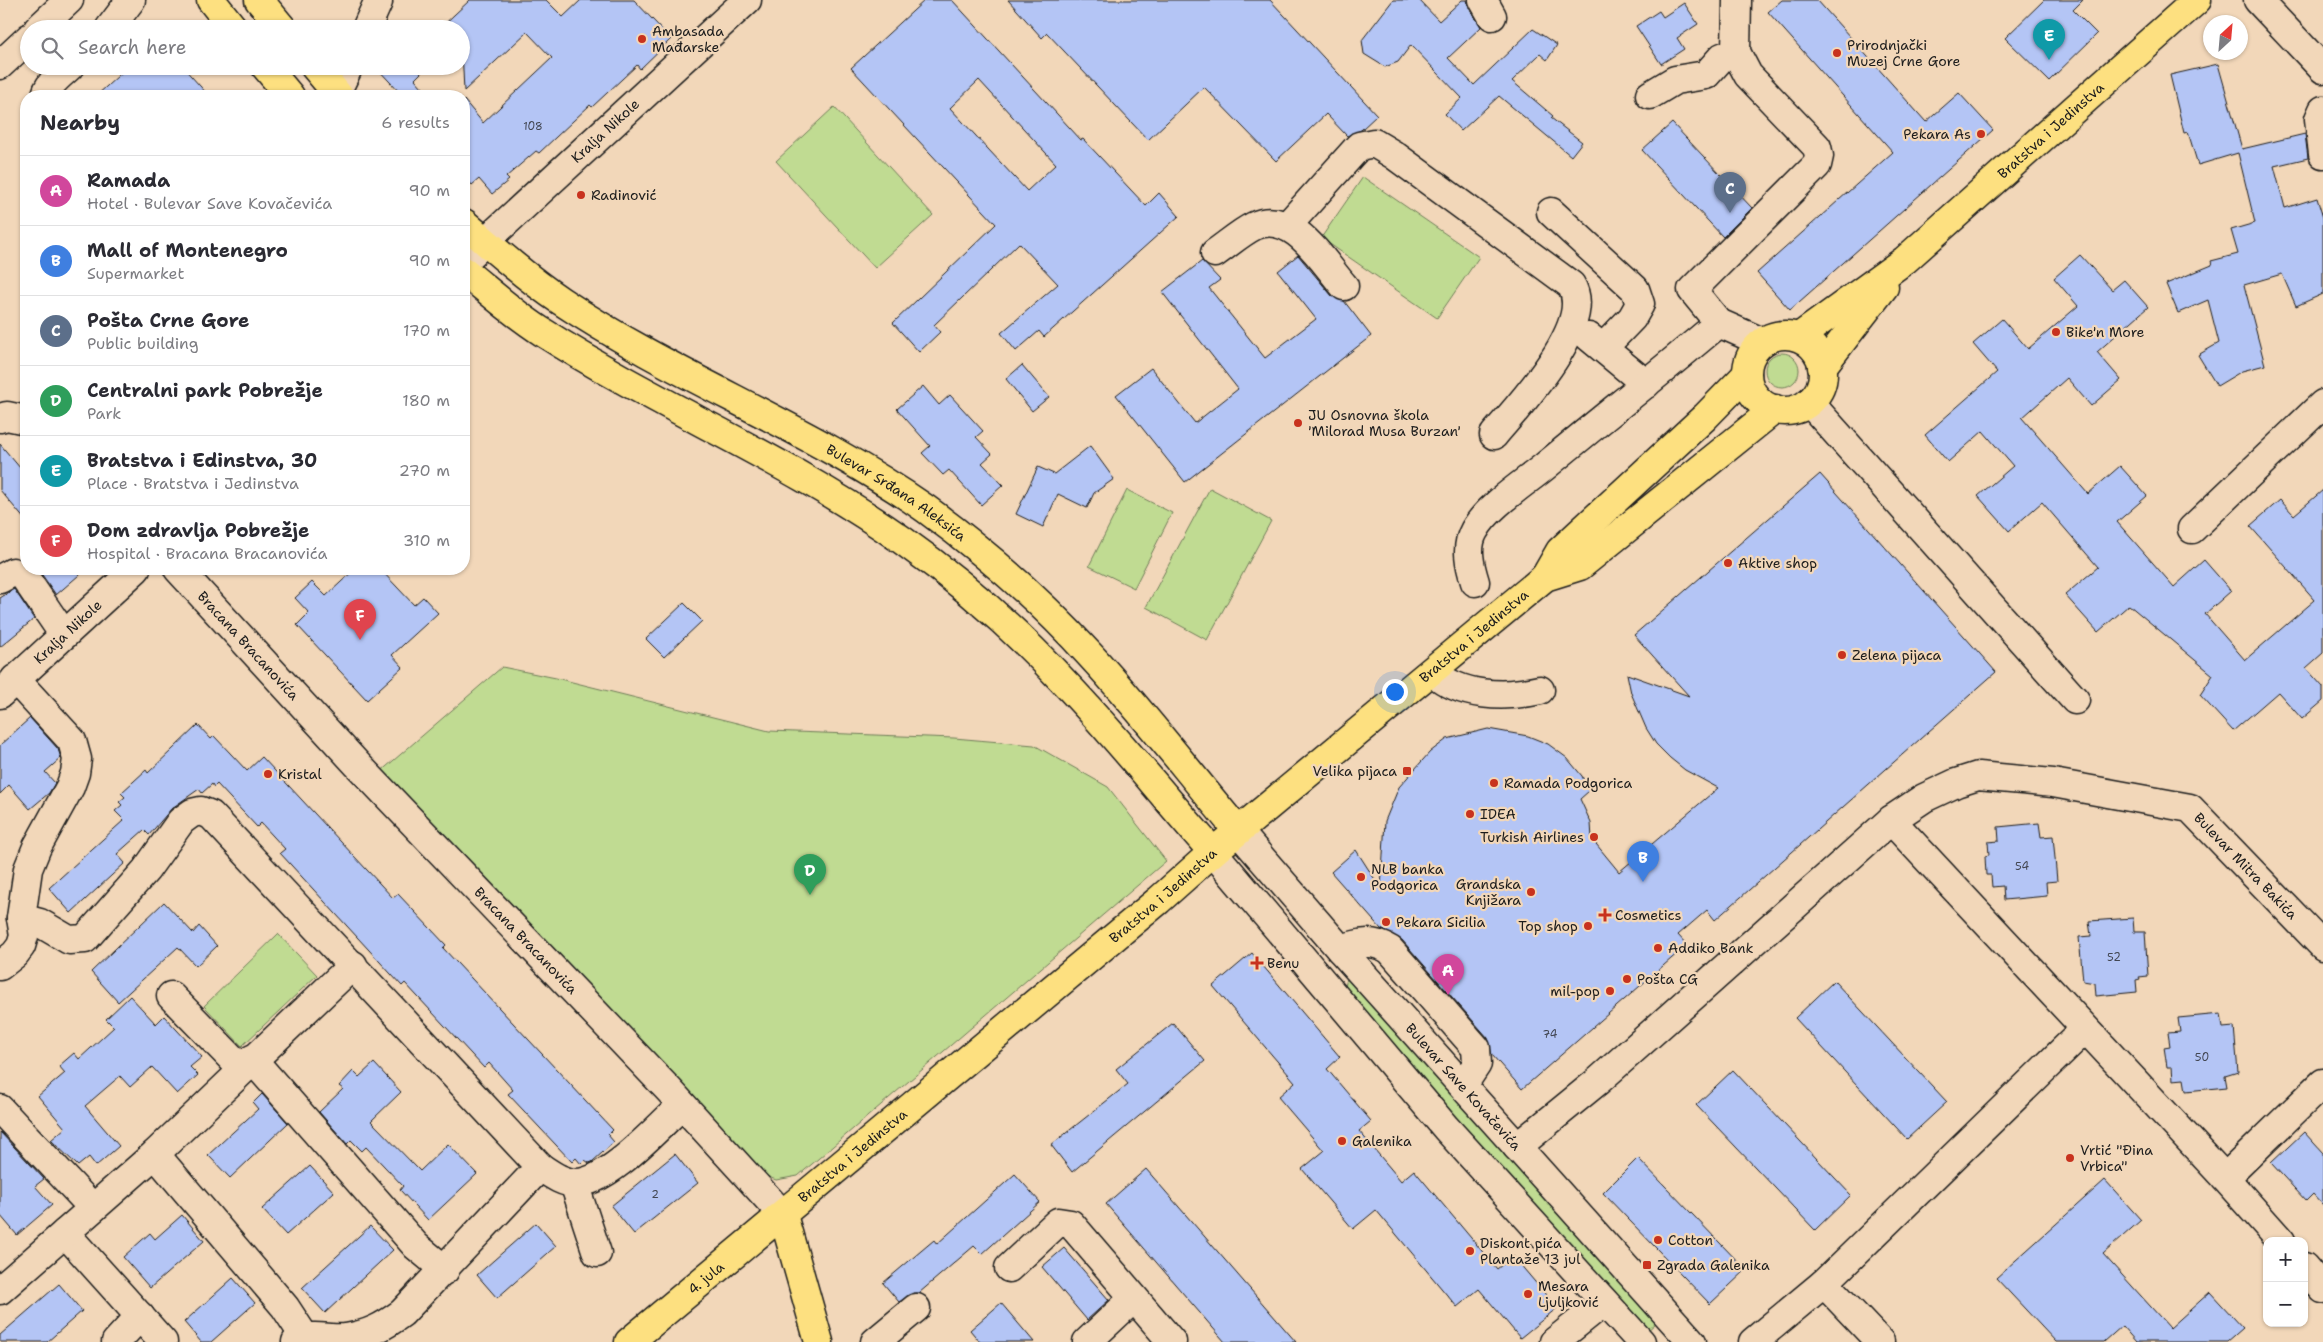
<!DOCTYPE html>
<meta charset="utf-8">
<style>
:root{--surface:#fff;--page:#f7f7f7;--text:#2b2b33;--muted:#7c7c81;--line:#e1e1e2;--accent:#0f766e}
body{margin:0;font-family:"Shantell Sans",sans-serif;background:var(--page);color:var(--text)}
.controls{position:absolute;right:15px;bottom:15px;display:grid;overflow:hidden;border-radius:10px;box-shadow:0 1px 4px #0004}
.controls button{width:45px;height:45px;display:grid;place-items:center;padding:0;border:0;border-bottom:1px solid var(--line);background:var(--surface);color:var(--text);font:25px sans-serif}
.compass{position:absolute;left:2203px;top:15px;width:45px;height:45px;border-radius:50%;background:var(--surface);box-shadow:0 1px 4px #0004;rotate:26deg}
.you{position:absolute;left:1394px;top:691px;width:18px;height:18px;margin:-12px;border:4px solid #fff;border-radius:50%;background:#1a73e8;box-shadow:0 0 0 8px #1a73e833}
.badge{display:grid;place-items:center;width:32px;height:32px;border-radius:50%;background:var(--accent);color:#fff;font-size:16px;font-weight:700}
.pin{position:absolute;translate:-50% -41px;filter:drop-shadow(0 1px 2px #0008)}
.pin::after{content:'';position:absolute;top:26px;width:18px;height:15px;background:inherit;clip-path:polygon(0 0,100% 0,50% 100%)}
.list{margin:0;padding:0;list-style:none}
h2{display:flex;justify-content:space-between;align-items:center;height:65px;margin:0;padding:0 20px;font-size:21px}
h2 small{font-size:16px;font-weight:400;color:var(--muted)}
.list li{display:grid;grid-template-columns:32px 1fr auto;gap:15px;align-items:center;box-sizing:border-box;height:70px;padding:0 20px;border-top:1px solid var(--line)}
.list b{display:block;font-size:19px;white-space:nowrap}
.list p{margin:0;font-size:16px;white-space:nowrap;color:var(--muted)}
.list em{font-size:16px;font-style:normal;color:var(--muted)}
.icon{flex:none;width:28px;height:28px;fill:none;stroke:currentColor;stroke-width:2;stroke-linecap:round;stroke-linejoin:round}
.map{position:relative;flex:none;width:2323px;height:1342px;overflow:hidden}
.search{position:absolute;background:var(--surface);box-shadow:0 1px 4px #0004;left:20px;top:20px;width:450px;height:55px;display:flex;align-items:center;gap:12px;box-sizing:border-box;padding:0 18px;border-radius:28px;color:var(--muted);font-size:19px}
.panel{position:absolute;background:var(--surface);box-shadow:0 1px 4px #0004;left:20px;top:90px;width:450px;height:485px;border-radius:20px}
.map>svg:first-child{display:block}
</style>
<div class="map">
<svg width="2323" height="1342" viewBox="0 0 2323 1342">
<rect width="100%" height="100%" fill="#f2d7b9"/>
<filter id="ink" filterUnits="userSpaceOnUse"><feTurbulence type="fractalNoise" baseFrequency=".02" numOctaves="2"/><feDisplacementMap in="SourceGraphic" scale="10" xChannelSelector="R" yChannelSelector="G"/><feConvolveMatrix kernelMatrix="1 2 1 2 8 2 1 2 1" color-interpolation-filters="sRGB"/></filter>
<g filter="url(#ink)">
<g fill="#c0db92" stroke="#6e7c57">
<polygon points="834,107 933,215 875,268 776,161"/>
<polygon points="1363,177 1479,257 1437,318 1321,238"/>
<circle cx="1782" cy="370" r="17"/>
<polygon points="1210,488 1271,521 1207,640 1146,607"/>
<polygon points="1127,490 1172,513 1134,588 1089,566"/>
<polygon points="502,667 556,678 769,731 954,738 1034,745 1108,787 1166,861 798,1176 776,1180 749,1169 379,773"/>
<polygon points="278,934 317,975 242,1046 204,1006"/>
<polygon points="1348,973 1656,1323 1646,1332 1344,992"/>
</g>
<g fill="#b4c5f5" stroke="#1c1c1c" fill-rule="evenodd">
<polygon points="470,0 546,0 563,17 581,0 634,0 671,39 640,69 637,65 592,107 590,105 539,153 536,151 506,177 509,180 492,194 479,179 472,185 464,176 464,100 483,123 552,58 527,32 464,91 461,29 439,29"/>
<path d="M925 0H952L1081 140 1083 139 1146 206 1159 193 1179 216 1044 337 1039 331 1016 351 1001 333 1058 284 1019 243 934 325 940 332 919 352 893 323 996 224 851 68ZM979 80 1056 164 1027 191 950 108Z"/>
<polygon points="1008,0 1270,0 1377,115 1361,130 1347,136 1326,114 1276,161 1204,87 1148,140 1047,33 1042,38"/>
<polygon points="1393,0 1419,0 1439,21 1462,0 1467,0 1469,8 1481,27 1448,58 1474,85 1533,29 1557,45 1547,60 1540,54 1512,81 1553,116 1551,118 1582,142 1571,156 1499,96 1461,131 1445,114 1462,98 1411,45 1398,62 1385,67 1364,54 1362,40"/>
<polygon points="1782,0 1817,0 1926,122 1959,93 1993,130 1790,310 1757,273 1893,152 1768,12"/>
<polygon points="2044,0 2083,0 2073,10 2097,34 2049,81 2005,38"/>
<polygon points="1684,3 1698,24 1677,38 1684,49 1661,64 1636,26 1659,11 1663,17"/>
<polygon points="2218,64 2242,149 2305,134 2308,158 2274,166 2285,208 2317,198 2323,218 2323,294 2296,306 2282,274 2244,285 2265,365 2242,371 2217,386 2198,355 2219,343 2208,300 2178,313 2166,284 2212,265 2211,261 2238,254 2231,230 2255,223 2238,153 2198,165 2188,132 2184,133 2170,75"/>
<polygon points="129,66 182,66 209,96 96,96"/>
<polygon points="375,66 428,66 415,79 430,96 403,96"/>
<polygon points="1672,123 1752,208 1723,237 1642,150"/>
<polygon points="1298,255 1332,296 1344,301 1371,336 1185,482 1116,395 1151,368 1195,423 1238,389 1162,292 1202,261 1220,280 1209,288 1265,358 1316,319 1278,271"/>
<polygon points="2080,255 2112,290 2124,280 2148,307 2097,352 2121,380 2091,406 2067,378 2022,418 2088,494 2120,466 2147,496 2117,522 2174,587 2204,560 2231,591 2205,614 2245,660 2315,600 2250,526 2280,500 2294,515 2323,490 2323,653 2306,668 2323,687 2323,701 2302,719 2278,692 2233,731 2200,695 2213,675 2129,605 2098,632 2065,595 2098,567 2042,502 2009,531 1978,496 2013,466 1983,431 1948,462 1925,435 1997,372 1973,344 2002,319 2028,349 2078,306 2054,278"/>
<polygon points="1022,365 1049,397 1032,411 1006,379"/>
<polygon points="923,386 939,405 950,395 983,431 976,437 992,454 982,463 1003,485 981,505 949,470 943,475 922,453 930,446 897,409"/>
<polygon points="0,444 26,475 26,521 0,490"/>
<polygon points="1090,446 1114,479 1094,493 1087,508 1058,494 1043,527 1016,514 1038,467 1054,474"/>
<polygon points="1820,474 1996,672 1715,920 1707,910 1678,935 1687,945 1522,1089 1492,1055 1488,1038 1402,940 1381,929 1331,872 1356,850 1381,889 1385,821 1399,787 1430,752 1447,739 1488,729 1528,736 1548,744 1567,758 1582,776 1589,791 1580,799 1591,823 1592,839 1619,872 1718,788 1685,770 1670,758 1656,744 1646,728 1631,693 1627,674 1689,696 1634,635"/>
<polygon points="38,569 86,569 56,595"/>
<polygon points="355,569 380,569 414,605 423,597 438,613 392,655 403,667 367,700 297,625 309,613 295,598 312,582 326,596"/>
<polygon points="14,589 34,619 0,647 0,598"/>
<polygon points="684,603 702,621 664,657 646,639"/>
<polygon points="30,718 58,749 61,758 45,772 55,783 49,793 30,809 9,785 0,794 0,745"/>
<polygon points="198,725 211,739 214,736 247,771 262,757 393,898 398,894 446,945 443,948 613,1130 608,1135 614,1142 592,1162 589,1163 585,1160 581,1164 576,1158 572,1162 508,1094 513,1090 489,1063 484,1068 405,983 402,986 280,853 285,849 261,823 257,827 217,784 214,787 212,784 202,793 199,789 172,808 149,835 144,830 117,854 125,863 71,913 49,888 124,820 115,811 122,805 119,802 125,797 121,793 146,770 148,773"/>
<polygon points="2039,823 2041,837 2053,836 2057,881 2046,882 2047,896 2004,900 2003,886 1992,887 1991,875 1986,875 1985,856 1989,855 1988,842 1999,841 1998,827"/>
<polygon points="164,902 193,933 199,926 217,946 196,966 178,947 118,1002 91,972"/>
<polygon points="2133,918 2134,932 2145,932 2148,976 2139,977 2140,979 2136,980 2137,992 2096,996 2095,983 2083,981 2079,937 2091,936 2089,921"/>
<polygon points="1252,953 1340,1057 1327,1069 1371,1121 1359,1131 1401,1181 1414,1170 1497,1269 1513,1256 1557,1308 1520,1338 1479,1289 1457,1307 1376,1210 1353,1229 1302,1169 1324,1151 1278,1097 1295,1082 1213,986"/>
<polygon points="1834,981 1947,1102 1907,1139 1795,1018"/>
<polygon points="130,996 156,1024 164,1016 202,1057 190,1067 198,1075 177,1094 152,1067 130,1087 120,1076 85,1106 119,1146 96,1166 89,1157 78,1166 51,1140 65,1128 38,1096 65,1073 59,1066 74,1053 79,1059 114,1027 106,1019"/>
<polygon points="2221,1014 2223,1028 2234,1027 2238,1072 2225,1076 2227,1087 2186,1091 2184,1079 2173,1080 2172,1067 2167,1067 2164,1047 2170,1046 2168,1033 2180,1032 2178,1018"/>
<polygon points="1173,1023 1205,1061 1072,1172 1051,1145 1128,1084 1116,1069"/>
<polygon points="374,1063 401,1092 371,1121 420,1171 448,1144 477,1174 428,1220 400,1190 403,1186 366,1147 362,1151 351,1140 347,1144 319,1112 343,1089 339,1086 353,1071 359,1077"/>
<polygon points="1733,1070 1851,1195 1815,1230 1696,1105"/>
<polygon points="262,1094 288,1123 230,1178 208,1155 258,1109 253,1103"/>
<polygon points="0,1132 44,1179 35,1186 52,1205 17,1235 0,1215"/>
<polygon points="2304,1132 2323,1153 2323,1205 2313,1194 2306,1201 2271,1163"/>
<polygon points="675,1154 698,1183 634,1234 611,1206"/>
<polygon points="1638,1158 1746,1270 1710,1304 1603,1193"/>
<polygon points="310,1166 334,1192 286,1235 262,1209"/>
<polygon points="1146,1169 1296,1342 1225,1342 1106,1204"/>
<polygon points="1015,1174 1040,1202 982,1254 974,1246 919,1293 913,1293 899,1302 883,1283 934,1240 937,1244"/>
<polygon points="2105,1180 2141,1220 2103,1254 2170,1328 2210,1292 2243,1328 2227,1342 2136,1342 2122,1326 2104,1342 2056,1342 1996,1278"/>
<polygon points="182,1215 204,1241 150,1288 123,1257 150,1233 155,1239"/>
<polygon points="536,1223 556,1246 497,1298 477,1275"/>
<polygon points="370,1226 393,1250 325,1313 302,1288"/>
<polygon points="1064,1248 1109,1300 1087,1320 1042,1267"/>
<polygon points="233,1278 255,1303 211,1342 201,1342 184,1322"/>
<polygon points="59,1284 82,1311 47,1342 0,1342 0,1335"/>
<polygon points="1001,1303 1034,1342 980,1342 970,1330"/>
</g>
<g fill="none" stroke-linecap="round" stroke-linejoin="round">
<defs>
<g id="minor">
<polyline points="1483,0 1492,16"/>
<polyline points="2258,0 2323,69"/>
<polyline points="38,29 69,0"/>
<polyline points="109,29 131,0"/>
<polyline points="366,29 378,2"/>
<polyline points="0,65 29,38"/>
<polyline points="336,93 349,66"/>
<polyline points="1650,95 1675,80 1706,75 1722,57 1736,52"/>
<path d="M46 96C47 84 62 74 70 66"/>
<polyline points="2323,110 2319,119 2323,154"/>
<polyline points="1551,212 1635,289 1640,304 1632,318 1604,347"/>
<path d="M1287 226 1359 146 1374 143 1394 155 1571 285C1596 325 1518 406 1494 435"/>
<path d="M1215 253C1227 245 1240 233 1254 226 1292 208 1322 261 1344 286"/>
<path id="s1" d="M464 261 747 0"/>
<polyline points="1719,323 1692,290 1817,165 1819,156 1817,147 1748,75 1736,52 1737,0"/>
<polyline points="1589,337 1646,384"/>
<polyline points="1809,402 2075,700"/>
<polyline points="0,418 7,416 26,420"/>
<polyline points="2192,529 2323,404"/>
<path id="s2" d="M178 569 357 764 669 1090 783 1215"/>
<polyline points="0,579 13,572 23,575 64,635"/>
<path d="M1475 582C1470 566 1465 547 1474 531 1486 508 1523 484 1544 467 1602 419 1661 372 1719 323L1762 342"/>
<path d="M1433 672C1461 697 1504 698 1540 690"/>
<path id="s3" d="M0 694 136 569"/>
<polyline points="1891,820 2225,1178 2281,1241"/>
<path id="s4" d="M1238 831 1340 949 1692 1342"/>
<polyline points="1213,852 1446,1128 1641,1342"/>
<path d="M21 918 40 923 69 940 85 939 146 870 181 821 192 813 201 811 211 815 540 1167C551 1174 561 1182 575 1183 607 1184 658 1127 682 1105"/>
<path d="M1340 949C1359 943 1372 939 1390 950L1476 1048 1477 1064 1463 1085"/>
<polyline points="0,966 15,954 21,946 24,936 21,918 28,869 37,847 70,787 75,773 77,759 72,741 15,679"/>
<polyline points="171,996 242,1069"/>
<polyline points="252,1059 416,1246 445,1270"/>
<polyline points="0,1109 93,1208"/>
<path id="s5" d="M1517 1147 1598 1081 1891 820 1924 798 1956 783 1978 776 2053 783 2190 808 2323 946"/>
<polyline points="155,1154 285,1307 304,1336"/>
<polyline points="2225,1178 2323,1083"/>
<polyline points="574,1183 597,1253"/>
<polyline points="65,1233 163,1342"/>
<polyline points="2304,1267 2323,1289"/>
<polyline points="1009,1268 1058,1222 1071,1224 1172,1342"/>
<polyline points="1824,1283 1880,1342"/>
<polyline points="0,1290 155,1154 353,965"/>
<polyline points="116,1342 140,1316"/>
<path d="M296 1342C311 1332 329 1340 346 1338 370 1334 383 1327 402 1313L540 1167"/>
<polyline points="875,1342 916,1308"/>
<polyline points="1087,1342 1133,1299"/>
<polyline points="1554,1342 1604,1302"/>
<polyline points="1753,1342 1824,1283 2085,1029"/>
</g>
<g id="major">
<polyline points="211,0 234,29"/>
<polyline points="259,0 283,29"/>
<polyline points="265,66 290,96"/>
<polyline points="314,66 339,96"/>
<path id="s6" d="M464 223C495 250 527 278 561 301 678 379 811 428 926 509 985 552 1041 601 1090 655 1142 711 1189 773 1238 831"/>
<path d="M464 271C490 292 515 315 544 333 660 407 789 460 902 540 960 581 1015 629 1064 682 1116 736 1163 796 1213 852"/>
<circle cx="1785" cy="373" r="38"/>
<path id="s7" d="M1799 337 1905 260 2197 0"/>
<polyline points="1822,367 1884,287"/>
<polyline points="1545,577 1560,551 1705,417 1747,374"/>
<polyline points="783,1215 819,1342"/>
<path id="s8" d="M629 1342 1159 900 1213 852 1545 577 1580 566 1775 409"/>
</g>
</defs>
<use href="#minor" stroke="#1c1c1c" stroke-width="31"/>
<use href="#major" stroke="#1c1c1c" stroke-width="31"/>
<use href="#minor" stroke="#f2d7b9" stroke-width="28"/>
<use href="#major" stroke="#fde080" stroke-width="28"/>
</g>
</g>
<g fill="#c8321e" stroke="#f2d7b9" stroke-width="2">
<circle cx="642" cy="39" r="5"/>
<circle cx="1837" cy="53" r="5"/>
<circle cx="1981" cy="134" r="5"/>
<circle cx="581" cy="195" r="5"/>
<circle cx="2056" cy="332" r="5"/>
<circle cx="1298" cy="423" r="5"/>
<circle cx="1728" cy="563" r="5"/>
<circle cx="1842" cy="655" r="5"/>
<rect x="1402" y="766" width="10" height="10" rx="2.5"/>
<circle cx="268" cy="774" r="5"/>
<circle cx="1494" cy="783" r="5"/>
<circle cx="1470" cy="814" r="5"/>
<circle cx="1594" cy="837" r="5"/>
<circle cx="1361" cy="877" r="5"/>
<circle cx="1531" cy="892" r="5"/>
<path d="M1602.5 907.5h5v5h5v5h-5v5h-5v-5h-5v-5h5z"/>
<circle cx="1386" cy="922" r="5"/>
<circle cx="1588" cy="926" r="5"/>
<circle cx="1658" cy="948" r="5"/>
<path d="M1254.5 955.5h5v5h5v5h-5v5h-5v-5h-5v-5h5z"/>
<circle cx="1627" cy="979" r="5"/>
<circle cx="1610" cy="991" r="5"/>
<circle cx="1342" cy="1141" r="5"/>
<circle cx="2070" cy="1158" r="5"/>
<circle cx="1658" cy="1240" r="5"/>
<circle cx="1470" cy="1251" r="5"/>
<rect x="1642" y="1260" width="10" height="10" rx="2.5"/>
<circle cx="1528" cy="1294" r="5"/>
</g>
<g text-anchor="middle" stroke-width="4.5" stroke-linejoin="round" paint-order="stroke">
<g font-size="11" fill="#424652">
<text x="533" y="130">108</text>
<text x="2022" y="870">54</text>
<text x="2114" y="961">52</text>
<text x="1550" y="1038">74</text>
<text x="2202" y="1061">50</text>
<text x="655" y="1198">2</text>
</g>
<g font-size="14" fill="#1c1c1c" stroke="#f2d7b9" text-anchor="start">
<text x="652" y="36">Ambasada<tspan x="652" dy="16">Mađarske</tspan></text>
<text x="1847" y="50">Prirodnjački<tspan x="1847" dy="16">Muzej Crne Gore</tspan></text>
<text x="1971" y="139" text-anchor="end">Pekara As</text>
<text x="591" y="200">Radinović</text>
<text x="2066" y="337">Bike'n More</text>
<text x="1308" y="420">JU Osnovna škola<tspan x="1308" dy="16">'Milorad Musa Burzan'</tspan></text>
<text x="1738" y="568">Aktive shop</text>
<text x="1852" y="660">Zelena pijaca</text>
<text x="1397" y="776" text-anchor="end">Velika pijaca</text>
<text x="278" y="779">Kristal</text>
<text x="1504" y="788">Ramada Podgorica</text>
<text x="1480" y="819">IDEA</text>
<text x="1584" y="842" text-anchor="end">Turkish Airlines</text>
<text x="1371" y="874">NLB banka<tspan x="1371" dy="16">Podgorica</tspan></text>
<text x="1521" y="889" text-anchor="end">Grandska<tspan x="1521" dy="16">Knjižara</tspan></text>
<text x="1615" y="920">Cosmetics</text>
<text x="1396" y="927">Pekara Sicilia</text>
<text x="1578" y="931" text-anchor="end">Top shop</text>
<text x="1668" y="953">Addiko Bank</text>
<text x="1267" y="968">Benu</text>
<text x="1637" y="984">Pošta CG</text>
<text x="1600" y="996" text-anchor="end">mil-pop</text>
<text x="1352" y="1146">Galenika</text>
<text x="2080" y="1155">Vrtić "Đina<tspan x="2080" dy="16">Vrbica"</tspan></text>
<text x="1668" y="1245">Cotton</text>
<text x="1480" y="1248">Diskont pića<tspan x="1480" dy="16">Plantaže 13 jul</tspan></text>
<text x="1657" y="1270">Zgrada Galenika</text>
<text x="1538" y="1291">Mesara<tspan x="1538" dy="16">Ljuljković</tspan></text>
</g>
<g font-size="14" fill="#1c1c1c" stroke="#f2d7b9">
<text dy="5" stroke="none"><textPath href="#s7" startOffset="326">Bratstva i Jedinstva</textPath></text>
<text dy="5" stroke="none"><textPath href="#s1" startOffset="192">Kralja Nikole</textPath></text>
<text dy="5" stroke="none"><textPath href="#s6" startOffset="511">Bulevar Srđana Aleksića</textPath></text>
<text dy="5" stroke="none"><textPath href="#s3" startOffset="92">Kralja Nikole</textPath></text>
<text dy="5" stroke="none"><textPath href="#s8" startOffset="1101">Bratstva i Jedinstva</textPath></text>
<text dy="5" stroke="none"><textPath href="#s2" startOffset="104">Bracana Bracanovića</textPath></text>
<text dy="5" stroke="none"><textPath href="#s5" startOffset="890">Bulevar Mitra Bakića</textPath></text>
<text dy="5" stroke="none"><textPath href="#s8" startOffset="696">Bratstva i Jedinstva</textPath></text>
<text dy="5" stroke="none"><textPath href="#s2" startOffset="509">Bracana Bracanovića</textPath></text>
<text dy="5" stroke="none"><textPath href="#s4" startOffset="341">Bulevar Save Kovačevića</textPath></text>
<text dy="5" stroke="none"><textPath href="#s8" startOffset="291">Bratstva i Jedinstva</textPath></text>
<text dy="5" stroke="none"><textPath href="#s8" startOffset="100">4. jula</textPath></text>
</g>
</g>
</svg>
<div class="controls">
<button>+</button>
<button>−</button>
</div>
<svg class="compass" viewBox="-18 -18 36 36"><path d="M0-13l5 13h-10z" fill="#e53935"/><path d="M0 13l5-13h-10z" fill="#7c7c81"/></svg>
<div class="you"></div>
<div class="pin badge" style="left:1448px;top:995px;background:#d1479c">A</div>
<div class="pin badge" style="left:1643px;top:882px;background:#3f7fe0">B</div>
<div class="pin badge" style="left:1730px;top:213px;background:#5c6f8a">C</div>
<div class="pin badge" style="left:810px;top:895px;background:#2e9e5b">D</div>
<div class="pin badge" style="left:2049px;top:60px;background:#0f9aa8">E</div>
<div class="pin badge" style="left:360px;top:640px;background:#e0444e">F</div>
<div class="search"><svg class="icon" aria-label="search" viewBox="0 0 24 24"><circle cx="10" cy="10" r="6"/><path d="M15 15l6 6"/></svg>Search here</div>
<section class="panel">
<h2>Nearby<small>6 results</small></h2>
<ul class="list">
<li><span class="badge" style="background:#d1479c">A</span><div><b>Ramada</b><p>Hotel · Bulevar Save Kovačevića</p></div><em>90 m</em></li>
<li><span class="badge" style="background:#3f7fe0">B</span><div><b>Mall of Montenegro</b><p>Supermarket</p></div><em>90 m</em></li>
<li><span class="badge" style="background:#5c6f8a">C</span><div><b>Pošta Crne Gore</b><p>Public building</p></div><em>170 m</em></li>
<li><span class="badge" style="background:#2e9e5b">D</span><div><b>Centralni park Pobrežje</b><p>Park</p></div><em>180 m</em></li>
<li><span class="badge" style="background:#0f9aa8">E</span><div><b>Bratstva i Edinstva, 30</b><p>Place · Bratstva i Jedinstva</p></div><em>270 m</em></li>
<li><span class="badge" style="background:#e0444e">F</span><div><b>Dom zdravlja Pobrežje</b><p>Hospital · Bracana Bracanovića</p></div><em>310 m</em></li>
</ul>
</section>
</div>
